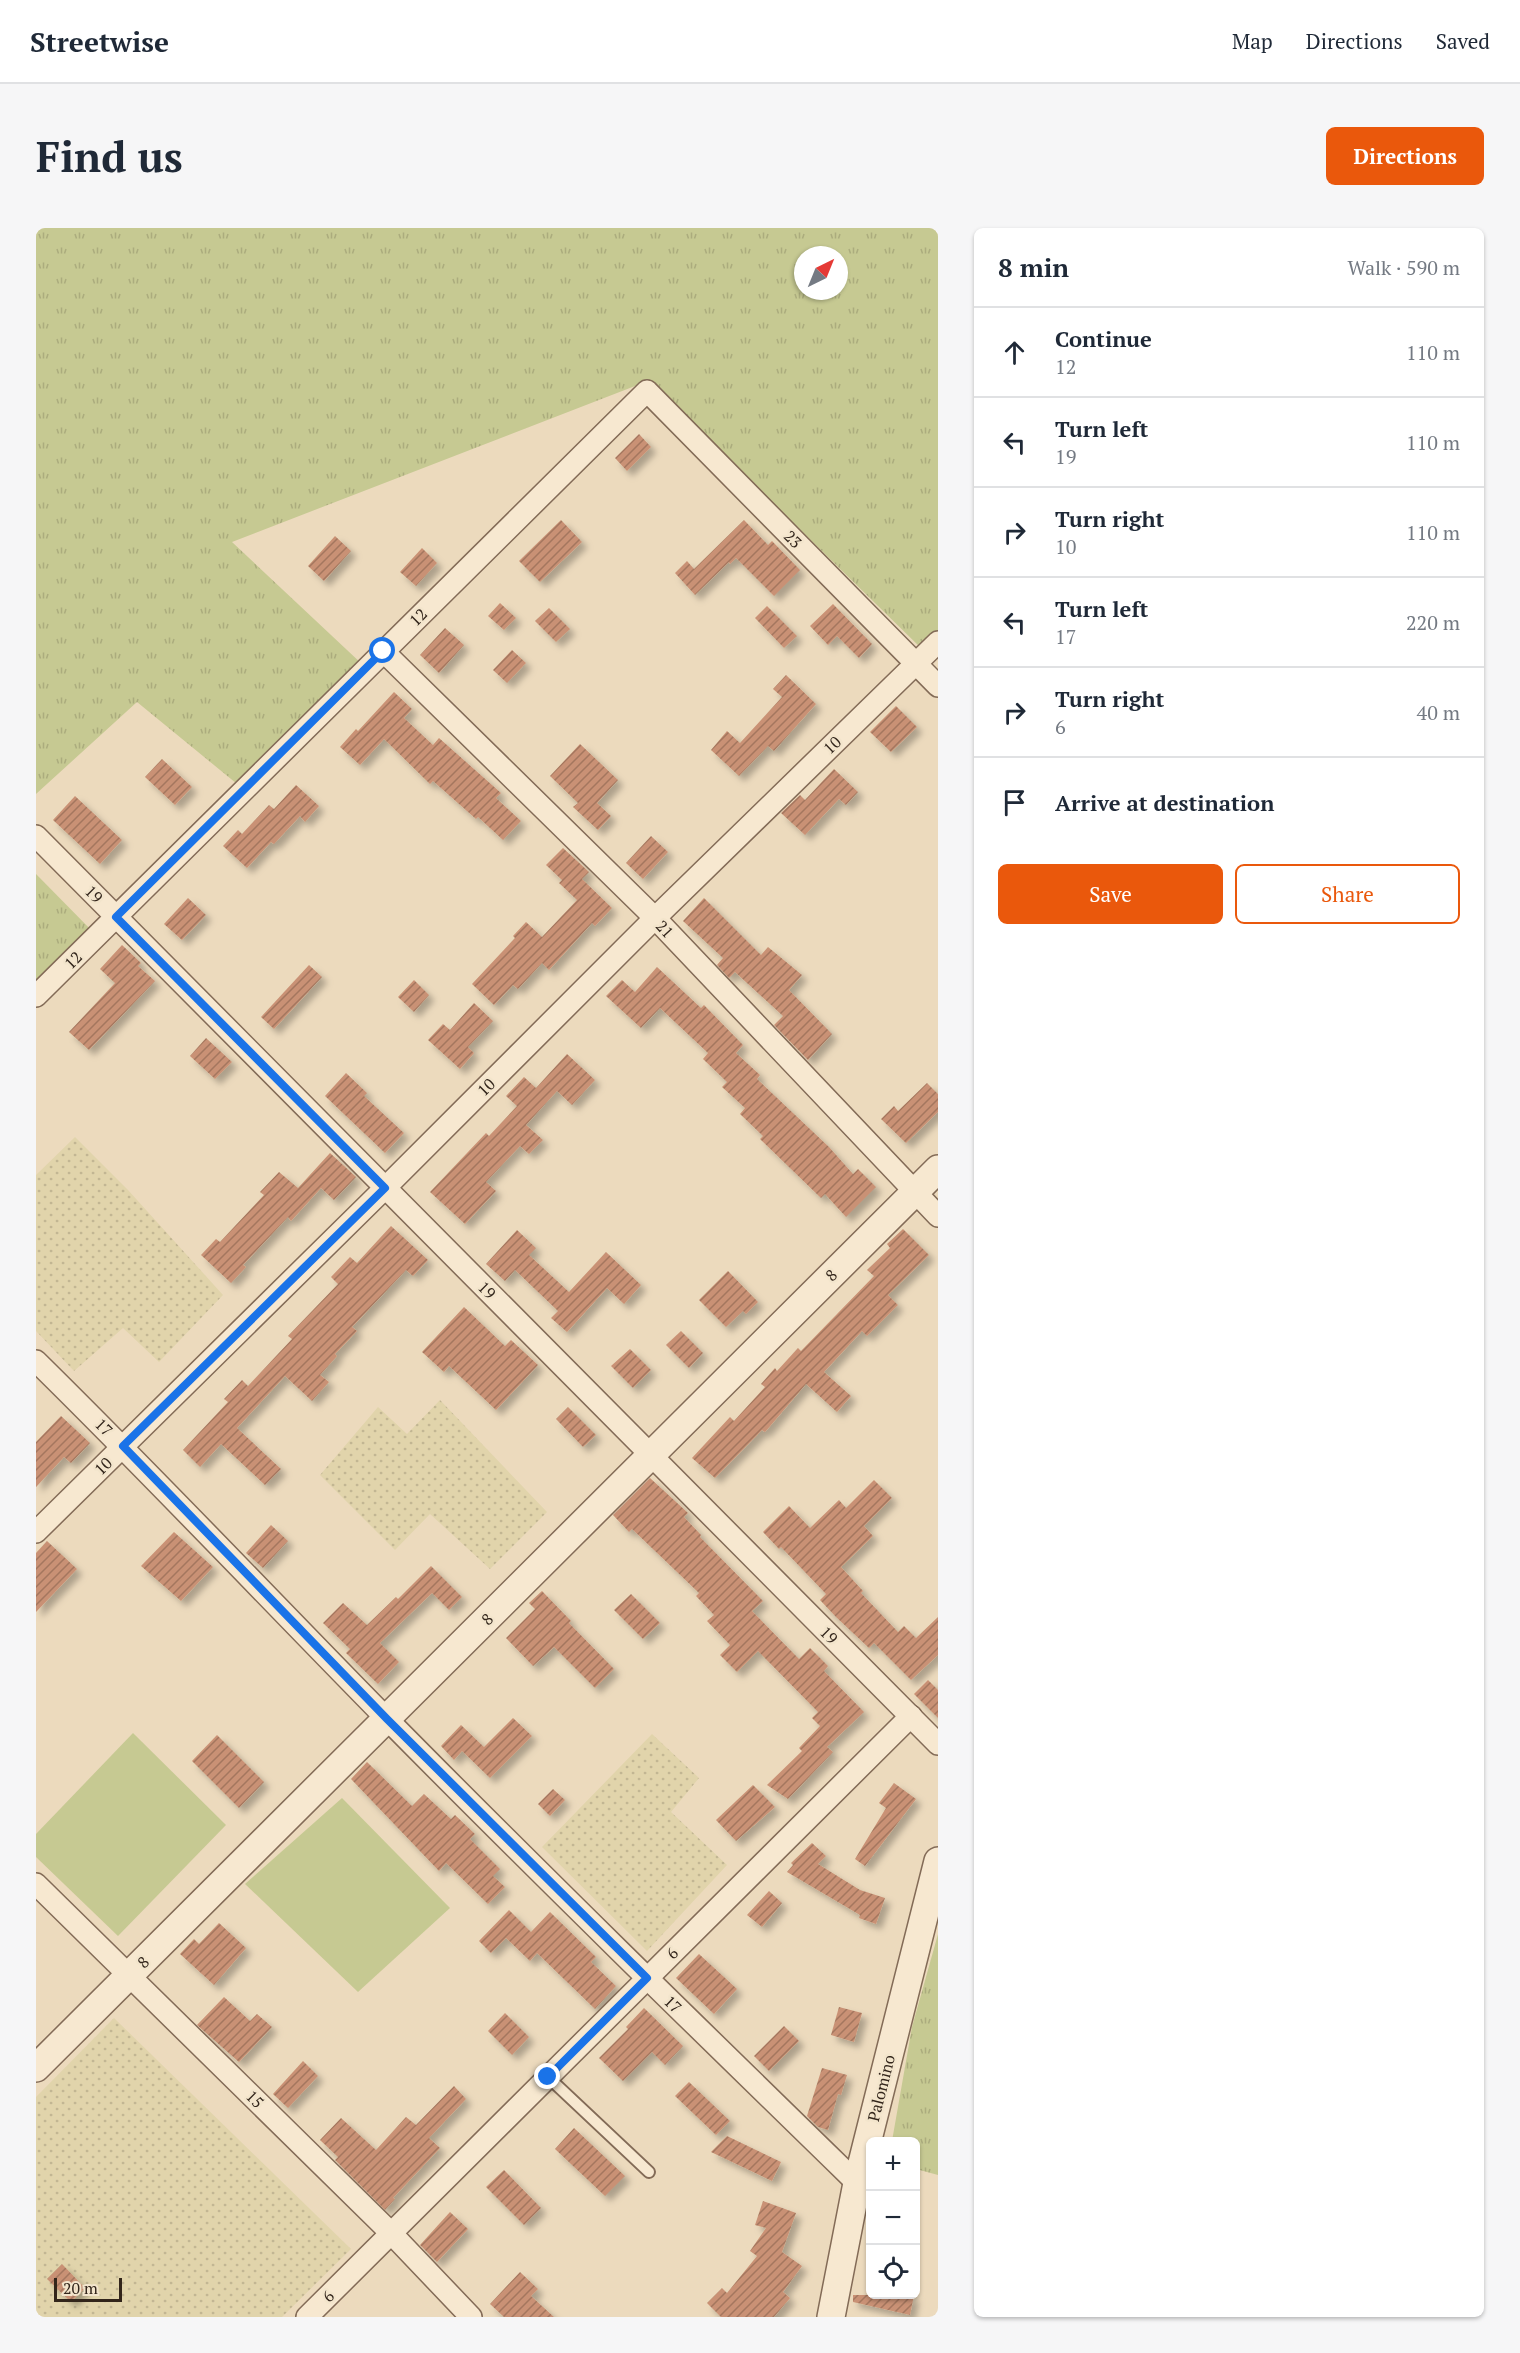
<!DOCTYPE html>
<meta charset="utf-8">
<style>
:root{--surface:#fff;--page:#f6f6f7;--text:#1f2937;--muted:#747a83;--line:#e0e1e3;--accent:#ea580c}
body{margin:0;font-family:"PT Serif",serif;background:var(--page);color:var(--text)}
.controls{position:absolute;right:18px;bottom:18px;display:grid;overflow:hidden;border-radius:9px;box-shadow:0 2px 4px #0004}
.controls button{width:54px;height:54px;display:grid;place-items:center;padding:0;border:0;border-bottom:2px solid var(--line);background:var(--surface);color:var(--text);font:30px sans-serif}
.compass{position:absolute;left:758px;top:18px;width:54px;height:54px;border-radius:50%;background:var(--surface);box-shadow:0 2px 4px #0004;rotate:43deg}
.scale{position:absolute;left:18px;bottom:15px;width:68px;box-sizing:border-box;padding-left:6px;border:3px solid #32251b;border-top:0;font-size:16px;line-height:21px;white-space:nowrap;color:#32251b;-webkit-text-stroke:4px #f3e5cc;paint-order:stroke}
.stop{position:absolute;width:18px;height:18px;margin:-14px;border:4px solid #1a73e8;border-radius:50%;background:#fff}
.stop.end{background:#1a73e8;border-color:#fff;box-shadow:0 2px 6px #0008}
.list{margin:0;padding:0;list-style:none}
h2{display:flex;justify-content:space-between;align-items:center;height:78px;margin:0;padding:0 24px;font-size:26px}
h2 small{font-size:20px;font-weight:400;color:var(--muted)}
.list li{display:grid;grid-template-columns:39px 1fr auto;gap:18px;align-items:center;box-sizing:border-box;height:90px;padding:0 24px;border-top:2px solid var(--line)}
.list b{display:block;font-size:22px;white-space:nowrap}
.list p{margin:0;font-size:20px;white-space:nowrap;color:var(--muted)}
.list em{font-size:20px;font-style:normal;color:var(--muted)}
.actions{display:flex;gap:12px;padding:18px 24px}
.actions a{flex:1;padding:14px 0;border:2px solid var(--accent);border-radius:9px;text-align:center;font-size:21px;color:var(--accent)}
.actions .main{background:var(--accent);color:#fff}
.icon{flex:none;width:33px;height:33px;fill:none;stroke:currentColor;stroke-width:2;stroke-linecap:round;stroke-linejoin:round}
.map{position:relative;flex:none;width:902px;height:2089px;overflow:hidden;border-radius:9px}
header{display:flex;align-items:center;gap:36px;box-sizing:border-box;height:84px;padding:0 30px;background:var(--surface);border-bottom:2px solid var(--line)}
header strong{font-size:28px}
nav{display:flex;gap:33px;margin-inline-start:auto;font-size:21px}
.intro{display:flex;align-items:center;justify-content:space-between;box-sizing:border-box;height:144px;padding:0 36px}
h1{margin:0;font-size:42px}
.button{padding:15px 27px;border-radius:9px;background:var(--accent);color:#fff;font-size:21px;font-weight:700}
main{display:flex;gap:36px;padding:0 36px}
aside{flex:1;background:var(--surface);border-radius:9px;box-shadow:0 2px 4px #0004}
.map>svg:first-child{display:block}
</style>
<header>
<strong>Streetwise</strong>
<nav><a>Map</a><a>Directions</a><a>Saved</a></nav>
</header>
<div class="intro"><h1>Find us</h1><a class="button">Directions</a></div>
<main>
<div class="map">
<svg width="902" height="2089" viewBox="0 0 902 2089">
<defs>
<pattern id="farmland-dots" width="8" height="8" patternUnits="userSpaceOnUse" patternTransform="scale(1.5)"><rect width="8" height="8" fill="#e1d4ab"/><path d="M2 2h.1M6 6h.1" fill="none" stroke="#c2b693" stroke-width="1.8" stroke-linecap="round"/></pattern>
<pattern id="grass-tufts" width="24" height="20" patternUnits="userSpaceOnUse" patternTransform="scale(1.5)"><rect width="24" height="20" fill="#c6c992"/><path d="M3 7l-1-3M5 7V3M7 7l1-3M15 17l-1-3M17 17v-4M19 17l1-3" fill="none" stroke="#abac7d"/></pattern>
<pattern id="building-hatch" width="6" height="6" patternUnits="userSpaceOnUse" patternTransform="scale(1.5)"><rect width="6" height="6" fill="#c99174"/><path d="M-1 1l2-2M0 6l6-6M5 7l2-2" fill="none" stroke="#a4765e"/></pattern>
<filter id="shadow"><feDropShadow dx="5.5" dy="5.5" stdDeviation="3" flood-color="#0004"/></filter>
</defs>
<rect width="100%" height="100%" fill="#ecdabd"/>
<g fill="url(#farmland-dots)">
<polygon points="39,909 92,962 187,1067 123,1134 87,1100 38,1143 0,1103 0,947"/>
<polygon points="404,1172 511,1284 454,1341 394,1286 359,1322 284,1247 342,1179 371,1206"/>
<polygon points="616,1506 663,1550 635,1584 691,1637 611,1723 506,1619"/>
<polygon points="78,1790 315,2021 246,2089 0,2089 0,1869"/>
</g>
<g fill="url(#grass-tufts)" fill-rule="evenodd">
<path d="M0 0H902V408L887 422 612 153 196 314 327 437 206 560 101 474 0 566ZM767 27H803V63H767Z"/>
<polygon points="0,646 62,709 0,771"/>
<polygon points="902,1706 902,1947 880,1941 880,1914 856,1913 876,1799"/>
</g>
<g fill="#c6c992">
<polygon points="97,1505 190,1597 82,1708 0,1629 0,1606"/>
<polygon points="306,1570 414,1680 322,1764 209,1656"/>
</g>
<g fill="url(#building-hatch)" filter="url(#shadow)">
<polygon points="603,206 615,219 591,243 579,230"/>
<polygon points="525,292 546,314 504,354 483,333"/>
<polygon points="708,292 732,317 736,313 764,342 738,368 700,330 694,336 693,334 659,367 639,345 651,333 658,341"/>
<polygon points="299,308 315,323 288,353 272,338"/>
<polygon points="386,320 401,335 380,358 364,344"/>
<polygon points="464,375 480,390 468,402 452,388"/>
<polygon points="797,376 836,416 823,430 801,408 792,417 774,398"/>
<polygon points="731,378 761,408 748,420 719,390"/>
<polygon points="513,380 534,401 520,414 499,393"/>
<polygon points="409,400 428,417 403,445 384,427"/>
<polygon points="476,422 490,435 471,455 457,442"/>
<polygon points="750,447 780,476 738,523 732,518 703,548 675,522 691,503 704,515 746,469 737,461"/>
<polygon points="358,464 376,481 368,490 397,517 403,510 465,565 460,570 485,593 467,612 442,589 440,591 397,553 394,556 348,511 324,537 304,519 320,501 322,503"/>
<polygon points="860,478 881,499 855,524 834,504"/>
<polygon points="544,516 582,552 561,575 575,588 562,602 537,579 542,575 514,548"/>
<polygon points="126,531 156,559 139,577 109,549"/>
<polygon points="798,541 822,564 810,577 803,571 769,607 745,585 764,567 769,572"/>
<polygon points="260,557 283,578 269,594 264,588 238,616 235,614 211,640 187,618 202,602 206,606 233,577 238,581"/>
<polygon points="39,568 86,612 64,636 17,592"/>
<polygon points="615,608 632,624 607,651 590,635"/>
<polygon points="527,620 553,644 546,651 576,680 559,698 556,695 513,742 506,735 482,761 477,757 458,777 436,756 479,710 477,708 490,694 506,709 541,672 523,655 526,652 510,637"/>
<polygon points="152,670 170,687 146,712 128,696"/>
<polygon points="668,670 725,727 732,719 766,747 753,762 796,806 772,832 738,797 747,788 699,744 693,750 681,737 687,730 647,693"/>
<polygon points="86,717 105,735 102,738 119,753 53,822 33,804 79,755 64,741"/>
<polygon points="273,737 286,749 238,801 225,789"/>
<polygon points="621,739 665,780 668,777 707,817 700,825 724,847 721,851 793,919 817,946 822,941 840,959 810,989 789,966 785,970 724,911 727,908 704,886 709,880 686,859 691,854 667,831 672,825 624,780 605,800 570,768 586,752 599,764"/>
<polygon points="378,752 393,767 378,784 362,769"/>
<polygon points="438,775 457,793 432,819 438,825 424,841 392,812 407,796 414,802"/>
<polygon points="170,810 196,834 179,851 154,828"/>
<polygon points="531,826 559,852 536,877 521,863 490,897 507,912 493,926 484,918 450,954 460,963 429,996 394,964 450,905 453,908 481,878 470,868 488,849 500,860"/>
<polygon points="310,845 331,865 328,868 368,905 349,925 289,868"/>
<polygon points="891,855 902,866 902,884 870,915 845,891 858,878 862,883"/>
<polygon points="294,925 320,949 298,972 285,960 255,993 252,989 207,1037 210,1039 195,1055 165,1027 180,1011 184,1014 228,967 224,964 243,944 262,960"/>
<polygon points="355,998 392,1032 377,1048 370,1042 316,1099 321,1103 299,1126 301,1128 284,1147 293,1154 276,1173 249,1148 201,1200 245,1241 229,1257 185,1216 164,1239 147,1222 192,1174 188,1171 206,1152 212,1158 256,1111 252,1108 302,1056 295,1049 314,1029 321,1035"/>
<polygon points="867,1001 893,1027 852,1067 862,1077 831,1108 826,1103 788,1144 815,1168 801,1184 770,1156 729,1204 726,1202 679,1250 656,1230 694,1189 698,1193 729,1159 725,1156 739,1140 741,1143 762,1120 765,1123 838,1048 831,1042 854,1020 851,1016"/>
<polygon points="481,1002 500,1020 493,1027 533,1064 570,1024 605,1057 588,1076 571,1060 531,1104 515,1090 522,1083 479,1042 469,1053 450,1036"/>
<polygon points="692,1043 722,1074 710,1086 707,1083 690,1099 663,1072"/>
<polygon points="428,1079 469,1118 475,1112 502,1137 460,1182 413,1138 408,1144 386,1124"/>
<polygon points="645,1103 667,1125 653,1140 630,1117"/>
<polygon points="594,1121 615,1142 597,1160 575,1138"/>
<polygon points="532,1179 560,1207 547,1219 520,1191"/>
<polygon points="25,1188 54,1215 35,1235 28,1229 0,1259 0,1214"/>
<polygon points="614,1250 652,1285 648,1289 665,1307 664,1309 727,1373 716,1383 763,1431 774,1420 792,1438 788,1443 828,1484 791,1519 797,1524 752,1571 731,1557 766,1523 763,1520 784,1498 776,1490 782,1484 722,1423 701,1444 684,1427 694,1417 671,1393 678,1387 660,1368 663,1365 596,1301 593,1304 577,1287"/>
<polygon points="838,1252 856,1270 828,1298 837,1308 805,1339 827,1363 825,1365 862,1404 868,1398 880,1410 902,1389 902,1427 875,1452 838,1415 833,1420 800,1389 784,1372 790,1366 745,1319 743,1321 727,1304 753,1278 774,1300 803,1272 810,1280"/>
<polygon points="235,1297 252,1313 227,1340 210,1325"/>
<polygon points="138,1304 177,1339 145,1373 105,1338"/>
<polygon points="11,1313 41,1341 0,1384 0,1325"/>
<polygon points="395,1338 426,1369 413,1382 396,1365 344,1415 363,1434 342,1456 310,1425 314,1421 287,1395 307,1375 331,1397 360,1369 362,1371"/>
<polygon points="506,1363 535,1393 533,1395 578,1441 559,1460 518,1419 497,1438 470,1410 499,1381 493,1375"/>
<polygon points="595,1366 624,1395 607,1411 578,1382"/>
<polygon points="892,1452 902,1462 902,1490 878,1466"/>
<polygon points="477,1490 496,1508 454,1550 426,1523 418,1532 405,1518 425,1497 448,1519"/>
<polygon points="181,1507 228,1554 203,1580 156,1533"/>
<polygon points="331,1534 376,1578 388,1566 415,1591 419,1587 439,1606 434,1611 464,1641 457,1648 469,1659 452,1676 410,1635 403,1643 315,1551"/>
<polygon points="858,1555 880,1571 829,1638 819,1631 850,1580 843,1575"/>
<polygon points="717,1557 739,1579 700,1613 680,1592"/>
<polygon points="517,1561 529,1572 514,1588 502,1576"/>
<polygon points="776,1615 790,1628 782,1636 824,1662 849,1670 840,1696 823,1690 824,1687 751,1644 757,1637 755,1635"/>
<polygon points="733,1663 746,1675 726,1699 711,1687"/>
<polygon points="473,1682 495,1704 514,1684 560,1729 555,1734 580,1758 559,1781 501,1725 494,1733 470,1710 455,1725 443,1713"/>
<polygon points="183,1695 210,1720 178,1757 144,1726 158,1711 163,1716"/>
<polygon points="663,1726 701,1761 678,1786 640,1750"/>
<polygon points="188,1769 214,1793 221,1786 236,1799 203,1834 161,1797"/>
<polygon points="803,1779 826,1785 818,1814 795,1807"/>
<polygon points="608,1780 647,1818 629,1837 616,1824 587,1853 563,1830 592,1801 590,1799"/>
<polygon points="469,1785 493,1809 476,1827 452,1803"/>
<polygon points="748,1798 763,1813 733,1843 718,1828"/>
<polygon points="267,1833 282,1848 252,1880 237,1866"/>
<polygon points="786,1840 811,1847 805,1867 802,1866 792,1902 782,1899 771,1888"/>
<polygon points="653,1854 694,1893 680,1907 639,1868"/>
<polygon points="418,1858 430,1871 393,1910 404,1920 357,1970 359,1971 349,1982 299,1932 302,1929 284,1912 305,1890 340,1922 370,1889 380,1897"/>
<polygon points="538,1900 589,1948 569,1968 519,1921"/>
<polygon points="691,1908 745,1934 736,1953 675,1924"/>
<polygon points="468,1942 505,1980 488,1997 450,1959"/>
<polygon points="727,1973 760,1985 746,2024 766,2038 747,2064 754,2070 738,2089 685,2089 671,2075 686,2060 691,2065 721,2028 714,2023 730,2000 719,1997"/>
<polygon points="414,1984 432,2001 401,2034 384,2017"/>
<polygon points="26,2036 49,2060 35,2074 11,2051"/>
<polygon points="484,2044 502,2061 495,2068 518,2089 468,2089 454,2076"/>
<polygon points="817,2067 878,2067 874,2087 817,2074"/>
</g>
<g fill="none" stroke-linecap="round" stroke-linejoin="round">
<defs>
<polyline id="service" points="512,1849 613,1944"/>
<g id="minor">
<polyline points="347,423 619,690 902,988"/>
<polyline points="0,608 902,1516"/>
<polyline points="0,768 611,163 902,458"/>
<path d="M0 1133C119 1250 234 1372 351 1491 506 1648 663 1801 821 1955"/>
<polyline points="0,1304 349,960 619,690 902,414"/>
<polyline points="0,1656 355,2005 435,2089"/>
<polyline points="271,2089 875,1488"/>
</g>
<g id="tertiary">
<polyline points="0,1840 902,941"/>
<polyline points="795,2089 821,1955 902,1633"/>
</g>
</defs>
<use href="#service" stroke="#836b57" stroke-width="14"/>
<use href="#minor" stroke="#836b57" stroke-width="24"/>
<use href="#tertiary" stroke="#836b57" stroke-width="30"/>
<use href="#service" stroke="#f7e8d0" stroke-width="10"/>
<use href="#minor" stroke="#f7e8d0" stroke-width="21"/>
<use href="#tertiary" stroke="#f7e8d0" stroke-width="27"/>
</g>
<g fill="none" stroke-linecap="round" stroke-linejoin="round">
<polyline stroke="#1a73e8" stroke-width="8" points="347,423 80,689 349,960 87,1218 351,1491 611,1750 512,1849"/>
</g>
<g text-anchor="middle" stroke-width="5" stroke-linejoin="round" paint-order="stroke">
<g font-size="16" fill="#32251b" stroke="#f3e5cc">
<text transform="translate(757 311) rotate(45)" y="6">23</text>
<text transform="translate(382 389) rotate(-45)" y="6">12</text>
<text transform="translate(796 517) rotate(-44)" y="6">10</text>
<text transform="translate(58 666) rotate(45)" y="6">19</text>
<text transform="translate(629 701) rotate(47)" y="6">21</text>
<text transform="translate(37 732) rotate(-45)" y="6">12</text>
<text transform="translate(450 859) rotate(-45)" y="6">10</text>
<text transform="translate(795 1047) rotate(-45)" y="6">8</text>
<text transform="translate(451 1062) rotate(45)" y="6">19</text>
<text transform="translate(68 1199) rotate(45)" y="6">17</text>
<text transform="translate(67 1238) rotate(-45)" y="6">10</text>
<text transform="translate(451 1391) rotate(-45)" y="6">8</text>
<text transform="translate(793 1407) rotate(45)" y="6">19</text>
<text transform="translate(636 1725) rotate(-45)" y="6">6</text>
<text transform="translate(107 1734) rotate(-45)" y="6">8</text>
<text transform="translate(637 1776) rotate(44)" y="6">17</text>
<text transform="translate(845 1860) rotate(-76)" y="6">Palomino</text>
<text transform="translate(219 1871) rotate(45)" y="6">15</text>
<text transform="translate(292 2068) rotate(-45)" y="6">6</text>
</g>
</g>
</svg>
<div class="controls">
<button>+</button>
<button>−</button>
<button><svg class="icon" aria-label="locate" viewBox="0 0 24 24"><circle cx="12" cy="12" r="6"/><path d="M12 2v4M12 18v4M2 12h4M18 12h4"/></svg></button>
</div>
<svg class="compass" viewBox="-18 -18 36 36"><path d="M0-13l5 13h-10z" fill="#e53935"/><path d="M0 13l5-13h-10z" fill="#747a83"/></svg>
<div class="scale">20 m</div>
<div class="stop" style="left:347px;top:423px"></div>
<div class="stop end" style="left:512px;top:1849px"></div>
</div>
<aside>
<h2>8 min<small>Walk · 590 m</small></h2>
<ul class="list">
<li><svg class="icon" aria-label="ahead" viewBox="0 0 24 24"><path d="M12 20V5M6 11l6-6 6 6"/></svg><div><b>Continue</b><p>12</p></div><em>110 m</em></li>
<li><svg class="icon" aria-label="left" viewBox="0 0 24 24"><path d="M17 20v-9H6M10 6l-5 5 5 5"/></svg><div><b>Turn left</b><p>19</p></div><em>110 m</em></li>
<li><svg class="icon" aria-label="right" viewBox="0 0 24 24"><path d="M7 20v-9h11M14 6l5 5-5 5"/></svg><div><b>Turn right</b><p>10</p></div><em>110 m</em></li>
<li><svg class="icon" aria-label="left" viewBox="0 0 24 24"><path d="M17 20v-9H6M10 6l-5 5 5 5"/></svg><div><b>Turn left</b><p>17</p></div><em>220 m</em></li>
<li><svg class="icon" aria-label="right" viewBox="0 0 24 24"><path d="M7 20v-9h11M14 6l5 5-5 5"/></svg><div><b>Turn right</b><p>6</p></div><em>40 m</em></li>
<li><svg class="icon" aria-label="arrive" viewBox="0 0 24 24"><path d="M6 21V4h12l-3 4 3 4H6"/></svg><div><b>Arrive at destination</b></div></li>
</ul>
<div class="actions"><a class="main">Save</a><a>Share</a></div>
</aside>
</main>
